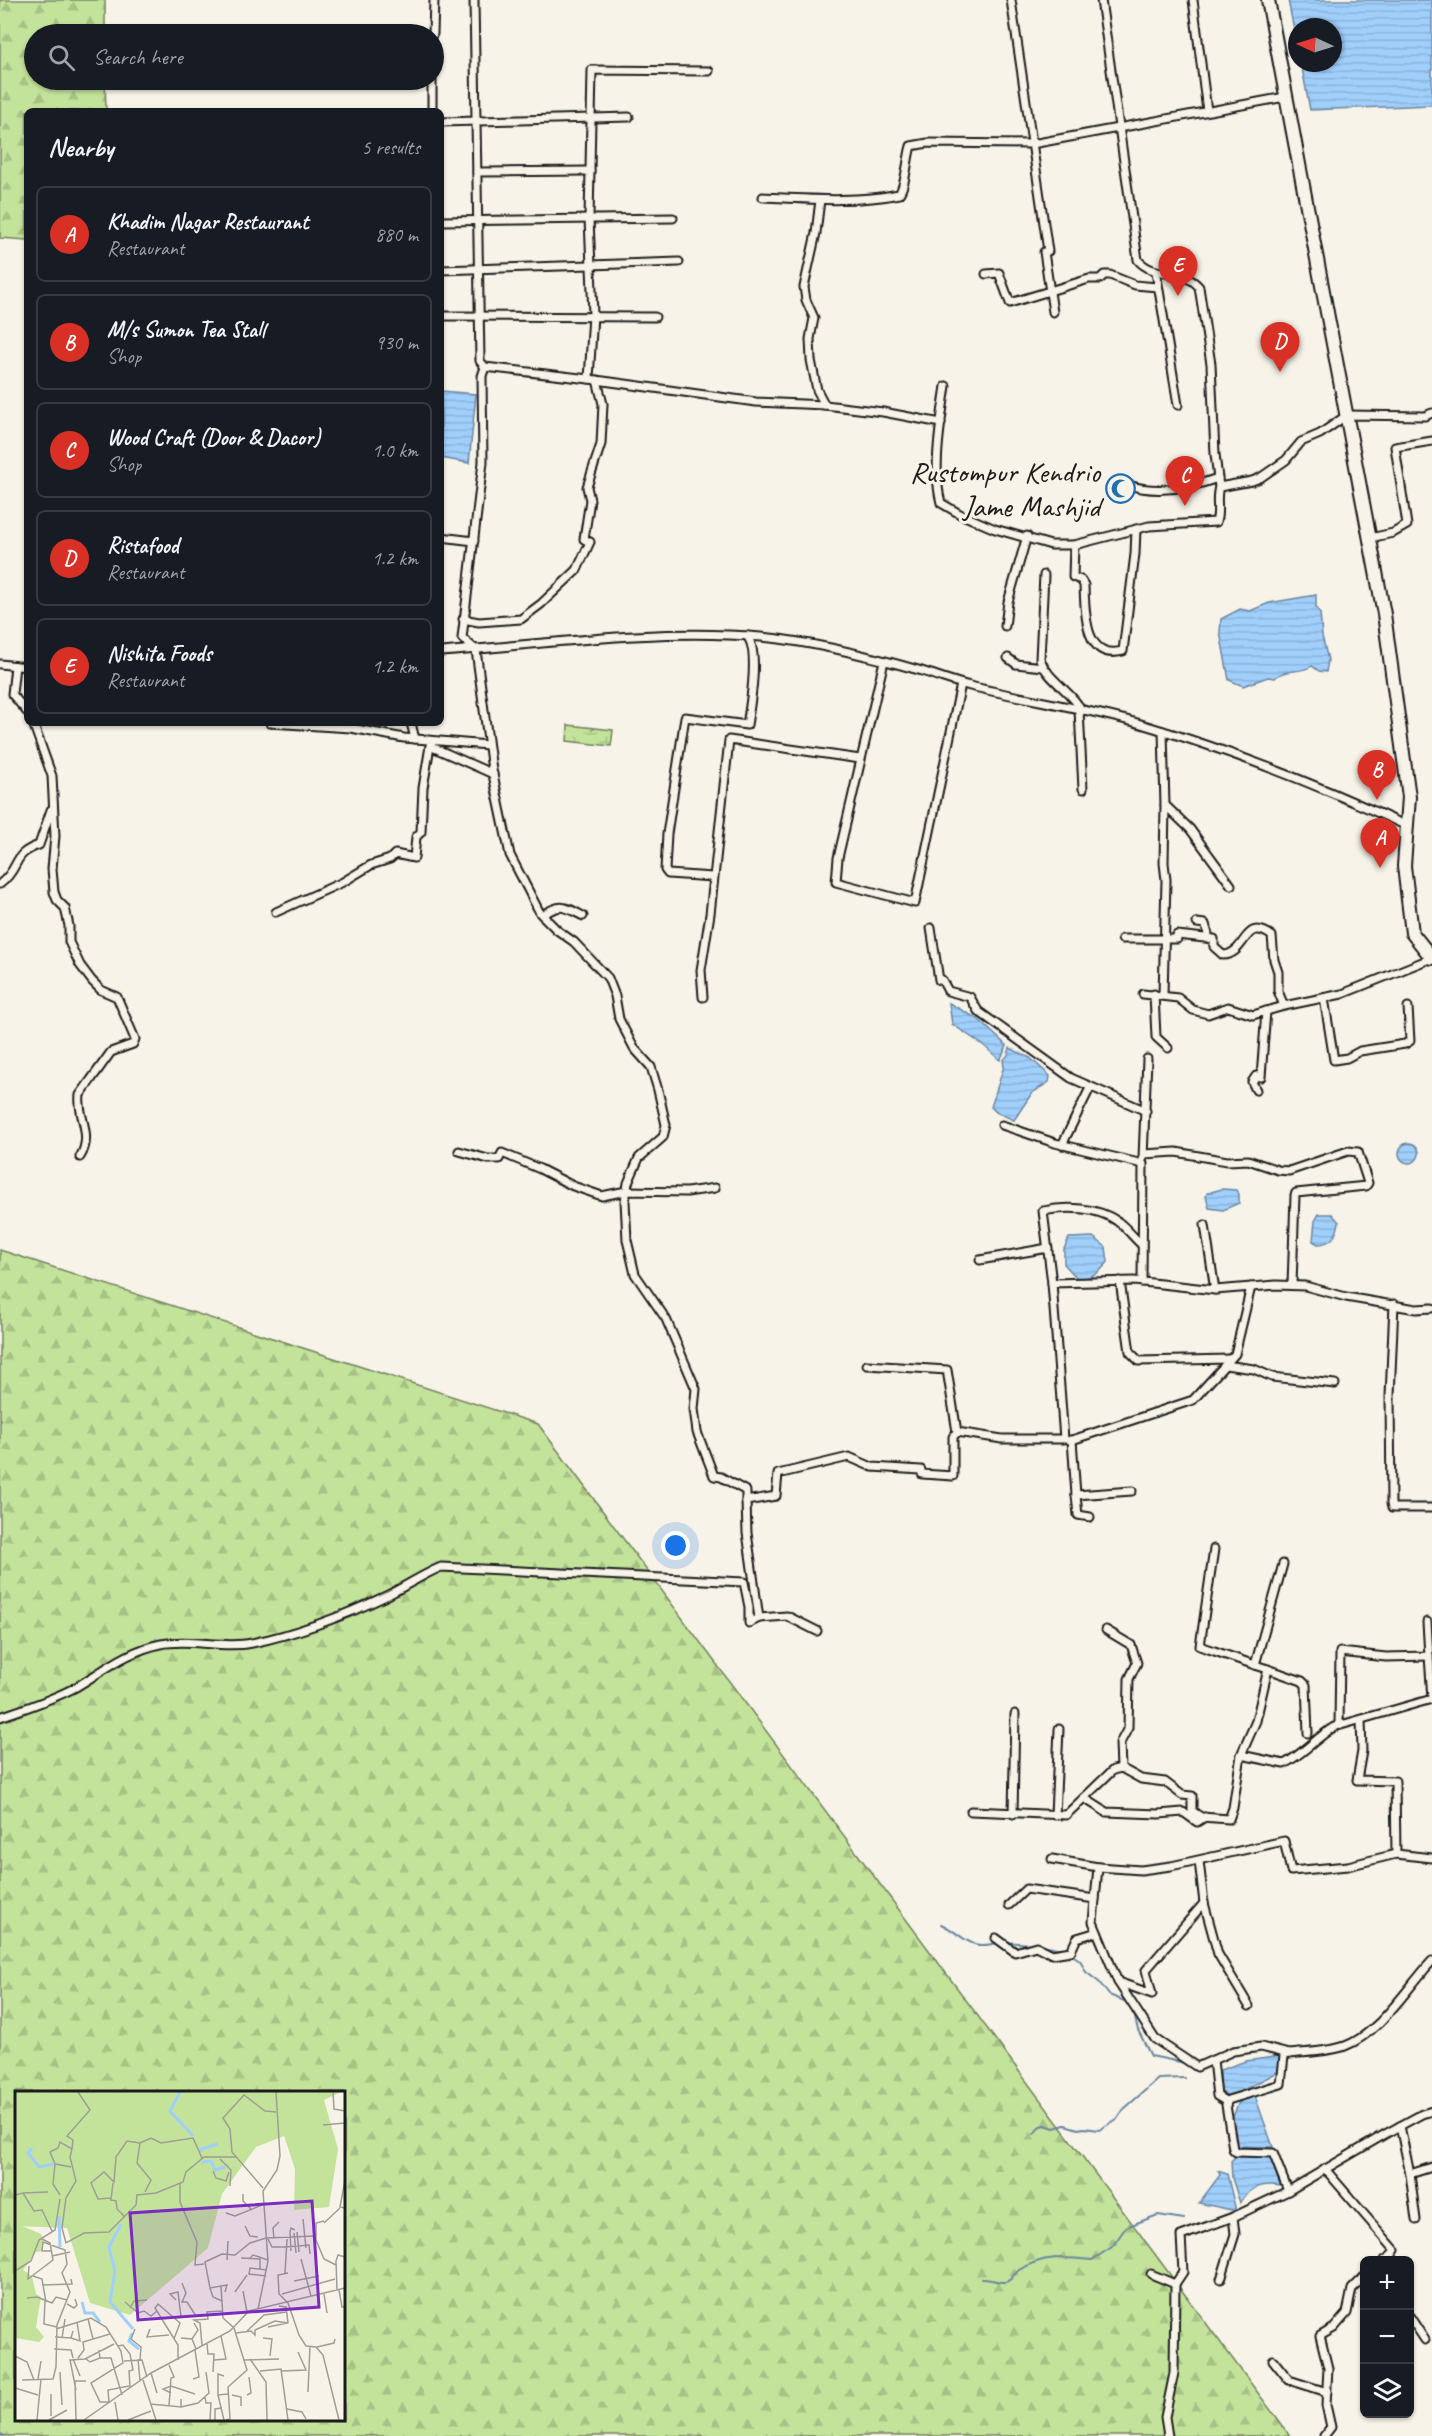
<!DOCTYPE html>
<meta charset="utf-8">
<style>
:root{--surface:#171b24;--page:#242831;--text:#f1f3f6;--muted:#9ea1a6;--line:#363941;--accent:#d93025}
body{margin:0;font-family:Caveat,sans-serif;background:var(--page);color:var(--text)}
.controls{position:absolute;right:18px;bottom:18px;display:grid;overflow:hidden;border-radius:9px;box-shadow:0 2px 4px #0004}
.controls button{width:54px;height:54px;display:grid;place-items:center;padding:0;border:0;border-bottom:2px solid var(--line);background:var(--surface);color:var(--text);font:30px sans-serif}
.compass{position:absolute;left:1288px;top:18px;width:54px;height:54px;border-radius:50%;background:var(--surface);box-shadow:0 2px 4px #0004;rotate:274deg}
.you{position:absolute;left:676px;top:1546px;width:21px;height:21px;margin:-15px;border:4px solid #fff;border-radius:50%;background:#1a73e8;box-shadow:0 0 0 9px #1a73e833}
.badge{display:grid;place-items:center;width:39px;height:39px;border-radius:50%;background:var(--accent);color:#fff;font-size:20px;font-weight:700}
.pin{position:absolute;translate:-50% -50px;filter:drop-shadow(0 2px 3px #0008)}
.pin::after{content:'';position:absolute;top:32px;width:21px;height:18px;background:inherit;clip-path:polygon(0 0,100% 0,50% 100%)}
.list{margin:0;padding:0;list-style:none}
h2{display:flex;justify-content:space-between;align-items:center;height:78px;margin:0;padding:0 24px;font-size:26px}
h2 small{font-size:20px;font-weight:400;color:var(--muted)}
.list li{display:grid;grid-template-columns:39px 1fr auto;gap:18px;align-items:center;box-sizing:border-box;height:96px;margin:0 12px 12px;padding:0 12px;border:2px solid var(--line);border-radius:9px}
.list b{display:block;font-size:22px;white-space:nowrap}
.list p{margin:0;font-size:20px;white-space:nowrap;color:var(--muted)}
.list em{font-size:20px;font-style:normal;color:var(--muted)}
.icon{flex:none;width:33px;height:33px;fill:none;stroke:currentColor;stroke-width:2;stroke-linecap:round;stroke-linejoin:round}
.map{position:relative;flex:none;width:1432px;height:2436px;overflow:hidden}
.search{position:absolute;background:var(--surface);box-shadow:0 2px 4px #0004;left:24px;top:24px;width:420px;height:66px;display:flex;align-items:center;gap:15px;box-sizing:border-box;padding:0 21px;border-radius:33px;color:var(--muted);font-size:22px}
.panel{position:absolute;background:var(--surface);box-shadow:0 2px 4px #0004;left:24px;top:108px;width:420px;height:618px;border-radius:9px}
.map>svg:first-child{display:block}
</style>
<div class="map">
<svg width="1432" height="2436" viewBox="0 0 1432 2436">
<defs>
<pattern id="forest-firs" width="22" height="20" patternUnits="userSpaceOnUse" patternTransform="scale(1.5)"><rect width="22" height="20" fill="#c3e39b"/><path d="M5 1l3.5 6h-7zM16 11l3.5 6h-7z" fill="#a7c285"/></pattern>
<pattern id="wetland-marsh" width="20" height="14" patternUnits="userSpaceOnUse" patternTransform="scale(1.5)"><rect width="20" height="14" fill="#c3e39b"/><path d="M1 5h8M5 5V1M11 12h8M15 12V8" fill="none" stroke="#a7c285"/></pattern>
<pattern id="water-rules" width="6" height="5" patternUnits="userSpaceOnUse" patternTransform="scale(1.5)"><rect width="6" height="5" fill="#a0cffb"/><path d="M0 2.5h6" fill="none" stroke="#89b1d7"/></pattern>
</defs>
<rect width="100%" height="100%" fill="#f7f3e8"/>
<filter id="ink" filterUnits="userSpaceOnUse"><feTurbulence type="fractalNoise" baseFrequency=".0167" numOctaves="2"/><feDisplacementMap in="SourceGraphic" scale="12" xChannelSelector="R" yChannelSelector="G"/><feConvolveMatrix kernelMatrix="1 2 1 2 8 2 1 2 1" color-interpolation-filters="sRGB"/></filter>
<g filter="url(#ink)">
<g fill="url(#forest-firs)" stroke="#70805c" stroke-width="1.5" fill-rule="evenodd">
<polygon points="0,0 105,0 105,34 34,34 34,80 105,80 106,111 27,111 27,240 0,238"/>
<path d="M0 1250 538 1424 1290 2436H0ZM16 2092H344V2420H16Z"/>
</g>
<polygon fill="url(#wetland-marsh)" stroke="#70805c" stroke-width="1.5" points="568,725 613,730 611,746 567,741"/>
<g fill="url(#water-rules)" stroke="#6b87a2" stroke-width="1.5">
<polygon points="1288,0 1432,0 1432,105 1310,110 1301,63 1333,63 1333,27 1297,27 1297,45"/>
<polygon points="441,391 476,394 469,463 441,458"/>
<path d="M1316 595V607L1320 613 1322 636 1328 660 1326 672 1319 671 1312 666C1300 674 1286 668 1275 678L1268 677 1243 686 1229 680 1220 632 1221 619 1240 609 1250 611 1269 603Z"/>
<polygon points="949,1003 978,1019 1007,1046 1000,1060 983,1045 952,1024"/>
<polygon points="1010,1048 1030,1058 1050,1076 1049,1082 1032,1093 1014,1120 996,1112 991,1107 1004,1066 1003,1061 1008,1055"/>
<circle cx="1409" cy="1153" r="10"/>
<polygon points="1222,1189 1236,1190 1239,1194 1239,1203 1223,1210 1209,1208 1206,1196 1207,1193"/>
<path d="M1319 1214H1332L1339 1222C1337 1235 1332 1244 1318 1244L1313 1241 1315 1221Z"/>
<path d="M1093 1237 1106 1247 1108 1262C1100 1272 1092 1278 1078 1279L1064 1264V1249L1069 1238Z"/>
<polygon points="1280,2056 1278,2072 1234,2095 1228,2096 1221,2092 1220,2070 1246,2061"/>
<polygon points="1255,2096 1273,2147 1236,2146 1232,2119 1239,2102"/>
<path d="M1270 2155 1280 2186C1261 2183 1250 2187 1240 2203L1232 2178 1231 2161 1236 2156Z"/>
<polygon points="1218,2171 1227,2174 1236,2211 1199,2203 1220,2175"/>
</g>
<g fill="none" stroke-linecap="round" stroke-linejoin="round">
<g stroke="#6b87a2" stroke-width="2">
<path d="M941 1924C966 1936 968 1952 1000 1942"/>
<polyline points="1094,1936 1111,1975"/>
<polyline points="1005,1942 1032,1944"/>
<polyline points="1038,1944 1062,1949"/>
<polyline points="1069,1953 1080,1960 1086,1972 1099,1982 1109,1995 1127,2002"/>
<polyline points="1133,2010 1138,2030 1151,2056 1185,2063"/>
<polyline points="1034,2134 1040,2126 1045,2125 1054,2128 1065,2125 1078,2129 1084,2128 1099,2130 1117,2119 1124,2109 1158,2079 1185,2078"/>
<path d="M982 2279C990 2278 998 2283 1005 2282 1012 2281 1014 2273 1019 2270 1043 2255 1065 2257 1092 2260L1112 2247 1126 2227 1158 2215 1184 2219"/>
<polyline points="0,2434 5,2436"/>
</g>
<defs>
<g id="minor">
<polyline points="474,0 480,361 485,367 589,379 756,402 825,405 883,412 941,423"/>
<polyline points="1011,0 1048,251 1044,252 1053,312"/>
<path d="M1101 0 1138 260C1154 279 1184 268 1199 287L1211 364 1215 454 1219 487"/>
<polyline points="1193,0 1207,111"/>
<polyline points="433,34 434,0"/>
<polyline points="432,111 432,80"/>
<polyline points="441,122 629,117"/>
<polyline points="477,172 590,171"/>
<path d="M763 197C807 199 856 203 899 194 906 185 907 159 911 146L928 143 1032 144 1285 97"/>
<polyline points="820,200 816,233 804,287 806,300 814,318 810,339 811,360 817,390 825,405"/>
<polyline points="441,221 673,218"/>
<polyline points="441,270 679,262"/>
<polyline points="1156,272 1178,405"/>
<polyline points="986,274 999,273 1010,303 1089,279 1100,279 1104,275 1110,275 1135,285 1157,287"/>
<polyline points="441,316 655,317"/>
<path d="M485 367 482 376 483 462 462 638 476 650 492 770 510 855 540 913 557 930 574 942 608 978 615 996 619 1019 634 1048 651 1067 658 1090 666 1125 663 1137 639 1158 628 1183 625 1201 627 1240 635 1274 666 1319 696 1389 694 1409 697 1432 714 1476 721 1477 746 1491V1501L776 1496 778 1474 849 1457 872 1467 921 1470 922 1474 953 1476V1437L957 1432 1002 1439H1064L1052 1283 1043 1211C1066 1206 1097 1207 1117 1221 1126 1227 1133 1237 1141 1244"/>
<polyline points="589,379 593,315 589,219 592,70 709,71"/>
<path d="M946 386C941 421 932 469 941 503L960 514 995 529 1051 545H1074L1149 526 1216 522C1220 510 1215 499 1219 487L1252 481 1260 478 1286 460 1301 442 1320 434 1347 415 1425 416 1432 413"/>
<path d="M1128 485C1157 494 1190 488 1218 478"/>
<polyline points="441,537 474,541"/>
<polyline points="1370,538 1393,533 1407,525 1395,447 1432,441"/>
<path d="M1074 545 1073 577 1081 580 1084 585C1085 612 1084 661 1123 651L1135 554 1136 529"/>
<path d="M1044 575 1040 659C1048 681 1072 691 1082 711"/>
<polyline points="463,619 479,622 521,619 541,604 577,570 590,542 584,539 590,500 587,487 601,444 603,404 597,380"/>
<polyline points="1005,626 1008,602 1027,536"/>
<path d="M441 652C547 644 655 628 761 637 815 642 870 656 922 671 938 676 954 682 970 686 1027 700 1085 708 1141 724 1232 751 1321 786 1407 826"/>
<polyline points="1008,658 1016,664 1043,667"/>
<polyline points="884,661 838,858 836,882 915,903 961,684"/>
<polyline points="0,664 27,667"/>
<polyline points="15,666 12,694 27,712"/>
<polyline points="1079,710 1083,789"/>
<path d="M33 723 52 776 55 836 52 869 54 892 57 900 65 908 69 926V942L80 965 92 981 101 990 117 997 135 1039 133 1044 111 1052 80 1095C77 1117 94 1134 80 1157"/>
<polyline points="270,723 351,728 352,723"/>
<polyline points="411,723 415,739"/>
<polyline points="351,728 404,738 488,745"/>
<polyline points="1163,731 1165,805 1190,829 1231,885"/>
<polyline points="431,742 430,746 493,774"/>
<path d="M713 877 668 874 665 870 667 834 685 717 747 725C750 706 760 651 747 636"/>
<path d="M0 884C22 867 10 855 39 845L51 810"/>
<polyline points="276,912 343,882 371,865 390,859 395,854 414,858 416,837 421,832 423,788 430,746"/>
<path d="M542 915C561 903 564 906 583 916"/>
<polyline points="1197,923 1205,924 1208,934 1207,938"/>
<polyline points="931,928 939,980 942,980 948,991 970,997 978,1011 1071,1078 1146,1111"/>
<path d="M1122 939H1177V935L1214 939V947L1223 955C1247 955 1243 915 1272 936L1274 960 1278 972V991L1284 1006"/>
<polyline points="1143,994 1178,998 1193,1010 1208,1014 1228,1007 1253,1015 1284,1006 1342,994 1432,958"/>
<polyline points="1154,994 1156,1037 1168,1048"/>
<polyline points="1163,995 1166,880 1164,863 1165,805"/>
<polyline points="703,997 701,970 710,914 729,740 860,759"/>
<polyline points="1324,998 1334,1060 1347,1058 1360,1051 1405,1044 1410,1041 1408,1007"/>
<polyline points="1256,1090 1252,1082 1256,1076 1261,1077 1266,1011"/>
<polyline points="1002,1125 1055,1143 1143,1164 1142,1282"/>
<polyline points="1062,1145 1090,1088"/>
<polyline points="459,1151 488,1159 499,1159 502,1153 540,1169 573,1186 602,1196 626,1191 687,1192 715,1188"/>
<polyline points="1144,1154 1176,1152 1227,1161 1248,1160 1278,1170 1289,1171 1348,1151 1358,1152 1368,1183 1366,1186 1296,1193 1295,1195 1292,1285"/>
<polyline points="1143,1158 1147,1059"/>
<polyline points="1205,1225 1215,1290"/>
<polyline points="980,1260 1048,1248"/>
<polyline points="1120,1281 1130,1352 1139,1361 1230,1359"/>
<polyline points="1052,1283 1134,1281 1215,1290 1276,1285 1305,1286 1346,1297 1416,1309 1432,1308"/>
<polyline points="1394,1304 1390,1396 1391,1504 1392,1508 1432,1508"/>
<polyline points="867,1365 947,1370 957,1432"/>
<polyline points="1225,1365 1254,1369 1272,1377 1335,1384"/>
<polyline points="1070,1440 1072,1440 1076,1495 1132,1491"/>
<polyline points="1072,1440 1193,1400 1235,1354 1251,1287"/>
<polyline points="1076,1495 1078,1515 1090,1517"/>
<polyline points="1214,1549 1200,1646 1255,1665"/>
<polyline points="759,1618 787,1616 817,1631"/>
<polyline points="1106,1630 1131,1645 1137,1663 1129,1679 1128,1728 1120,1743 1121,1768"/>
<polyline points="1268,1669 1302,1681 1306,1685 1308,1733"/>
<path d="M0 1717C26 1708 52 1700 76 1687 103 1671 129 1650 161 1644 191 1638 222 1649 252 1643 300 1633 344 1616 388 1595 406 1586 422 1575 441 1567L744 1582 749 1607V1623L759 1618 747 1533 746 1501"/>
<polyline points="1361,1720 1362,1751 1357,1780 1395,1781 1396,1854"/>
<polyline points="1339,1725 1340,1652 1386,1657 1429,1656 1427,1622"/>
<polyline points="1241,1755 1256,1721 1268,1669 1255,1665 1283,1564"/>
<polyline points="1084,1798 1106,1812 1159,1814 1183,1812 1197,1822 1205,1817"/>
<path d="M971 1811 1066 1815 1113 1770 1121 1768 1141 1779 1165 1782 1182 1795 1192 1796V1811L1201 1817 1229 1819 1233 1808 1241 1755 1284 1764C1303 1754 1316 1738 1334 1727L1432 1699 1429 1656"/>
<polyline points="1013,1814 1015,1714"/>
<polyline points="1055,1815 1059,1729"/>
<polyline points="1052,1859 1098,1867"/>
<polyline points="1199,1861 1204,1903 1218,1954 1249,2006"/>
<polyline points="1204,1903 1146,1970 1152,1994 1118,1982 1093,1922 1098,1867 1141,1870 1171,1866 1284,1841 1291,1871 1348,1866 1396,1854 1432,1858"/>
<polyline points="1009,1905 1026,1889 1095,1899"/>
<polyline points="996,1938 1015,1952 1036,1946 1052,1954 1071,1951 1077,1938 1097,1932"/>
<path d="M1432 1961C1407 1988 1380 2033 1345 2046 1328 2052 1308 2052 1289 2054L1284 2056 1281 2084 1228 2100 1226 2105 1233 2149 1236 2152 1273 2153 1288 2191 1387 2133 1422 2114 1432 2111"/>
<polyline points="1118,1982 1155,2039 1197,2067 1233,2051 1261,2047 1289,2054"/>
<polyline points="1213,2060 1217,2096 1227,2102"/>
<polyline points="1400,2126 1410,2174 1432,2167"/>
<polyline points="1325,2169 1395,2250 1391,2256 1385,2260"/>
<polyline points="1410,2174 1416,2220"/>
<polyline points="1151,2274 1175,2284 1183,2272 1181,2236 1233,2217"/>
<polyline points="1221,2279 1235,2234 1233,2217 1288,2191"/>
<polyline points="1410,2317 1425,2340"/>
<polyline points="1273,2360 1289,2380 1327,2392"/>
<polyline points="1168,2436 1165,2417 1174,2373 1175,2284"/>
<polyline points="1324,2436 1331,2427 1326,2405 1328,2368 1320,2336 1334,2328 1347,2313 1352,2289 1364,2277"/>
</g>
<polyline id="trunk" points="1268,0 1384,614 1409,797 1404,866 1412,933 1432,958"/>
</defs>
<use href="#minor" stroke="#1c1c1c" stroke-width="11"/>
<use href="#trunk" stroke="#1c1c1c" stroke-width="16"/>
<use href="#minor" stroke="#f7f3e8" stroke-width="7"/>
<use href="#trunk" stroke="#f7f3e8" stroke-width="12"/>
</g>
</g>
<defs>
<symbol id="mosque-ring" viewBox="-11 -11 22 22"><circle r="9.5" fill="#f7f3e8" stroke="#1f6fb2" stroke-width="1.5"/><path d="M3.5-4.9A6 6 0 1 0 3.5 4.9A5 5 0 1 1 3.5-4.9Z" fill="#1f6fb2"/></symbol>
</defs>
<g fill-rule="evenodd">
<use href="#mosque-ring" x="1104" y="472" width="33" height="33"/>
</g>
<g text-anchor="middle" stroke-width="6" stroke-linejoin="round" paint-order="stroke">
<g font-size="30" fill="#1c1c1c" stroke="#f7f3e8" text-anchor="end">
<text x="1100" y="482">Rustompur Kendrio<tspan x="1100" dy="34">Jame Mashjid</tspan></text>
</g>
</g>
<g transform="translate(15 2091)">
<rect width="330" height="330" fill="#f7f3e8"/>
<path d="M0 1H326L309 9 323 58 314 116 279 119 280 78 269 45 241 56 207 103 193 157 115 224 75 212 52 137 0 135Z" fill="#c3e39b"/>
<path d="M66 1H132L101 22 65 12ZM0 132 26 143 28 148 27 160 21 161 8 179 17 185 21 203 26 206 21 236 29 246 24 251 0 247Z" fill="#c3e39b"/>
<path fill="none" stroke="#a0cffb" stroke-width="3" d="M165 1 155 20 178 45M17 57 13 62 24 76 38 73M187 61 186 58 203 53M187 71 196 70 200 79 210 76M44 125 45 156M106 133 94 156 100 180 95 211 118 238M67 211 70 222H78L85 231M117 242 114 250 124 258"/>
<path fill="none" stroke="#9f9d96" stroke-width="1.5" d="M318 1 319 18 330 20M308 34 330 32M125 52 122 72 136 89 130 101M57 58 55 66 61 90 51 107 47 137 51 152 69 142 94 141 121 114 122 104 141 102 168 91 171 81 189 66H221M205 68 216 79 215 95M40 73 35 61 43 57 45 51 57 58 58 49 52 45 75 19 63 1M198 80 201 87 211 90 214 81M330 89 325 116 330 117M98 92 96 109 101 110 102 118 109 125M165 92V111L182 151 180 174 189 173M248 97 217 61 215 38 208 27 229 4 250 20 261 21M8 102 33 101M228 103V110L236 118M0 104 8 102 19 120 27 119 37 140M45 104 38 93 40 73 56 76M96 107 83 108 76 92 89 81 99 91 101 66 112 50 125 52 136 47 146 52 178 47 187 67M211 122 220 125 247 114M288 128 291 157M309 130 301 132V149L309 168 321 174M309 132 325 117M230 135 235 145 243 146M282 141 284 161M279 142 281 162M253 148 257 156H271M259 148 258 137 264 131M271 156 294 154 295 163M276 160 275 141 276 137 280 139M37 165 55 161M226 167 245 168V178M235 167 238 164 253 169M286 168 296 205M212 169 213 150M14 175 13 188 38 169 35 152 27 148M0 180 16 170 24 149 40 139 45 108M270 182 272 148M273 182 263 184 264 203 273 212 284 244 291 255 301 256 308 264 324 329M18 185 27 188 31 211M251 185 234 183 235 177 252 179M279 190 304 185M167 192 171 202 167 211H172L181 225M27 194 57 193 56 188M206 195 208 227 219 237 232 279 213 296 215 328 211 329M195 197 198 206 207 210M322 199 321 170 323 164 330 166M324 199 327 216H330M228 200 232 221M210 201 212 194 195 197 190 171 207 163 220 164 235 152 251 147 300 145M220 201 232 184M267 203 320 188M309 203 312 222M12 207 22 206 37 212 41 206 52 209M161 209 155 203 163 201 166 226M30 210 29 233 42 236M110 211 123 222 129 220 136 225 142 220M52 213 59 217 62 214 60 208M115 217 119 210 132 209M243 218 253 170 248 100 262 79 265 65 261 1M73 228 78 248M253 236 273 232 271 216 264 215M41 238 76 227 91 236 106 260 108 272 76 292 85 311H94M120 238 116 248 126 256 125 269M135 238 132 246 154 244M232 240 249 224 272 221M221 242 236 240 240 244V239L260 230 273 232M40 246 56 247 58 240M47 247 50 228M56 247 65 250 62 231M166 247 177 248 181 258M248 247 257 248 255 265M159 248 165 232 143 213 140 217 163 254V269M177 248 183 239 179 232M192 253 193 263H199L198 281M187 254 185 232 179 229 193 228 192 221 207 220M103 255 108 254 115 263 118 279 114 280 115 296M302 256 319 252 320 248M39 258 56 259 58 267M0 265 12 271 19 289M63 267 69 259 68 251 95 243M85 267H96L107 304M58 268 65 285M71 268 75 271 85 267 84 259M123 268 125 290M235 268 251 291 252 329M199 269 211 268 206 245M229 269 264 268M109 270 127 269 132 286M154 274 159 286 156 287 154 315M245 280 266 278 273 329M266 280 291 279 283 261M45 281 47 314M136 282 142 302M209 285 203 283V304L213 303M23 288 26 270M178 288 184 286 180 259M7 289 38 288 41 276 42 234 55 201 47 182 52 173 50 159 28 151 27 160H36M128 289 141 329M0 297 23 304M61 299 55 269 70 268 99 253M293 301 295 255M156 302 148 298 156 295 180 303M203 304 209 329M217 304 226 306V315M232 304 236 302 234 286M190 306 191 312H196L195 329M94 311 93 299 114 295M100 311 103 329M135 313 166 316V308M166 316 183 312 194 302 191 281M272 318 287 321 291 328M36 325V303M22 329 26 288M34 329 52 319M61 329 60 290H71M69 329 136 282 215 240 234 220 330 197M113 329 136 320M200 329V318L207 317"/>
<path fill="#7b2cbf" fill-opacity="0.15" stroke="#7b2cbf" stroke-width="3" d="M297 110 304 216 123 229 115 122Z"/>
<rect width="330" height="330" fill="none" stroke="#1c1c1c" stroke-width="3"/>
</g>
</svg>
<div class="controls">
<button>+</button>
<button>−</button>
<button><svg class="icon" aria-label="layers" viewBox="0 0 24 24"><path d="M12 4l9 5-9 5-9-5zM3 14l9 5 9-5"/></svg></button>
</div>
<svg class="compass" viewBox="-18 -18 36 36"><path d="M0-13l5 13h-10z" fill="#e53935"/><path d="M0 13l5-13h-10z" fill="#9ea1a6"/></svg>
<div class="you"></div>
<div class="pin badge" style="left:1380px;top:868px">A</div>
<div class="pin badge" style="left:1377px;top:800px">B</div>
<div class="pin badge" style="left:1185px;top:506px">C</div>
<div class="pin badge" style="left:1280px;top:372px">D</div>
<div class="pin badge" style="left:1178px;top:296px">E</div>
<div class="search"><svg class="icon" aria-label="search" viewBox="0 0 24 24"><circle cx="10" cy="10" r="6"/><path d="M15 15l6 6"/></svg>Search here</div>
<section class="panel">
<h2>Nearby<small>5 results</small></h2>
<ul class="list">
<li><span class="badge">A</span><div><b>Khadim Nagar Restaurant</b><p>Restaurant</p></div><em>880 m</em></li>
<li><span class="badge">B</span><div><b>M/s Sumon Tea Stall</b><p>Shop</p></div><em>930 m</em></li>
<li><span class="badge">C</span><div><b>Wood Craft (Door &amp; Dacor)</b><p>Shop</p></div><em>1.0 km</em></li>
<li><span class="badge">D</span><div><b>Ristafood</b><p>Restaurant</p></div><em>1.2 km</em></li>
<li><span class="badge">E</span><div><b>Nishita Foods</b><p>Restaurant</p></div><em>1.2 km</em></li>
</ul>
</section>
</div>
